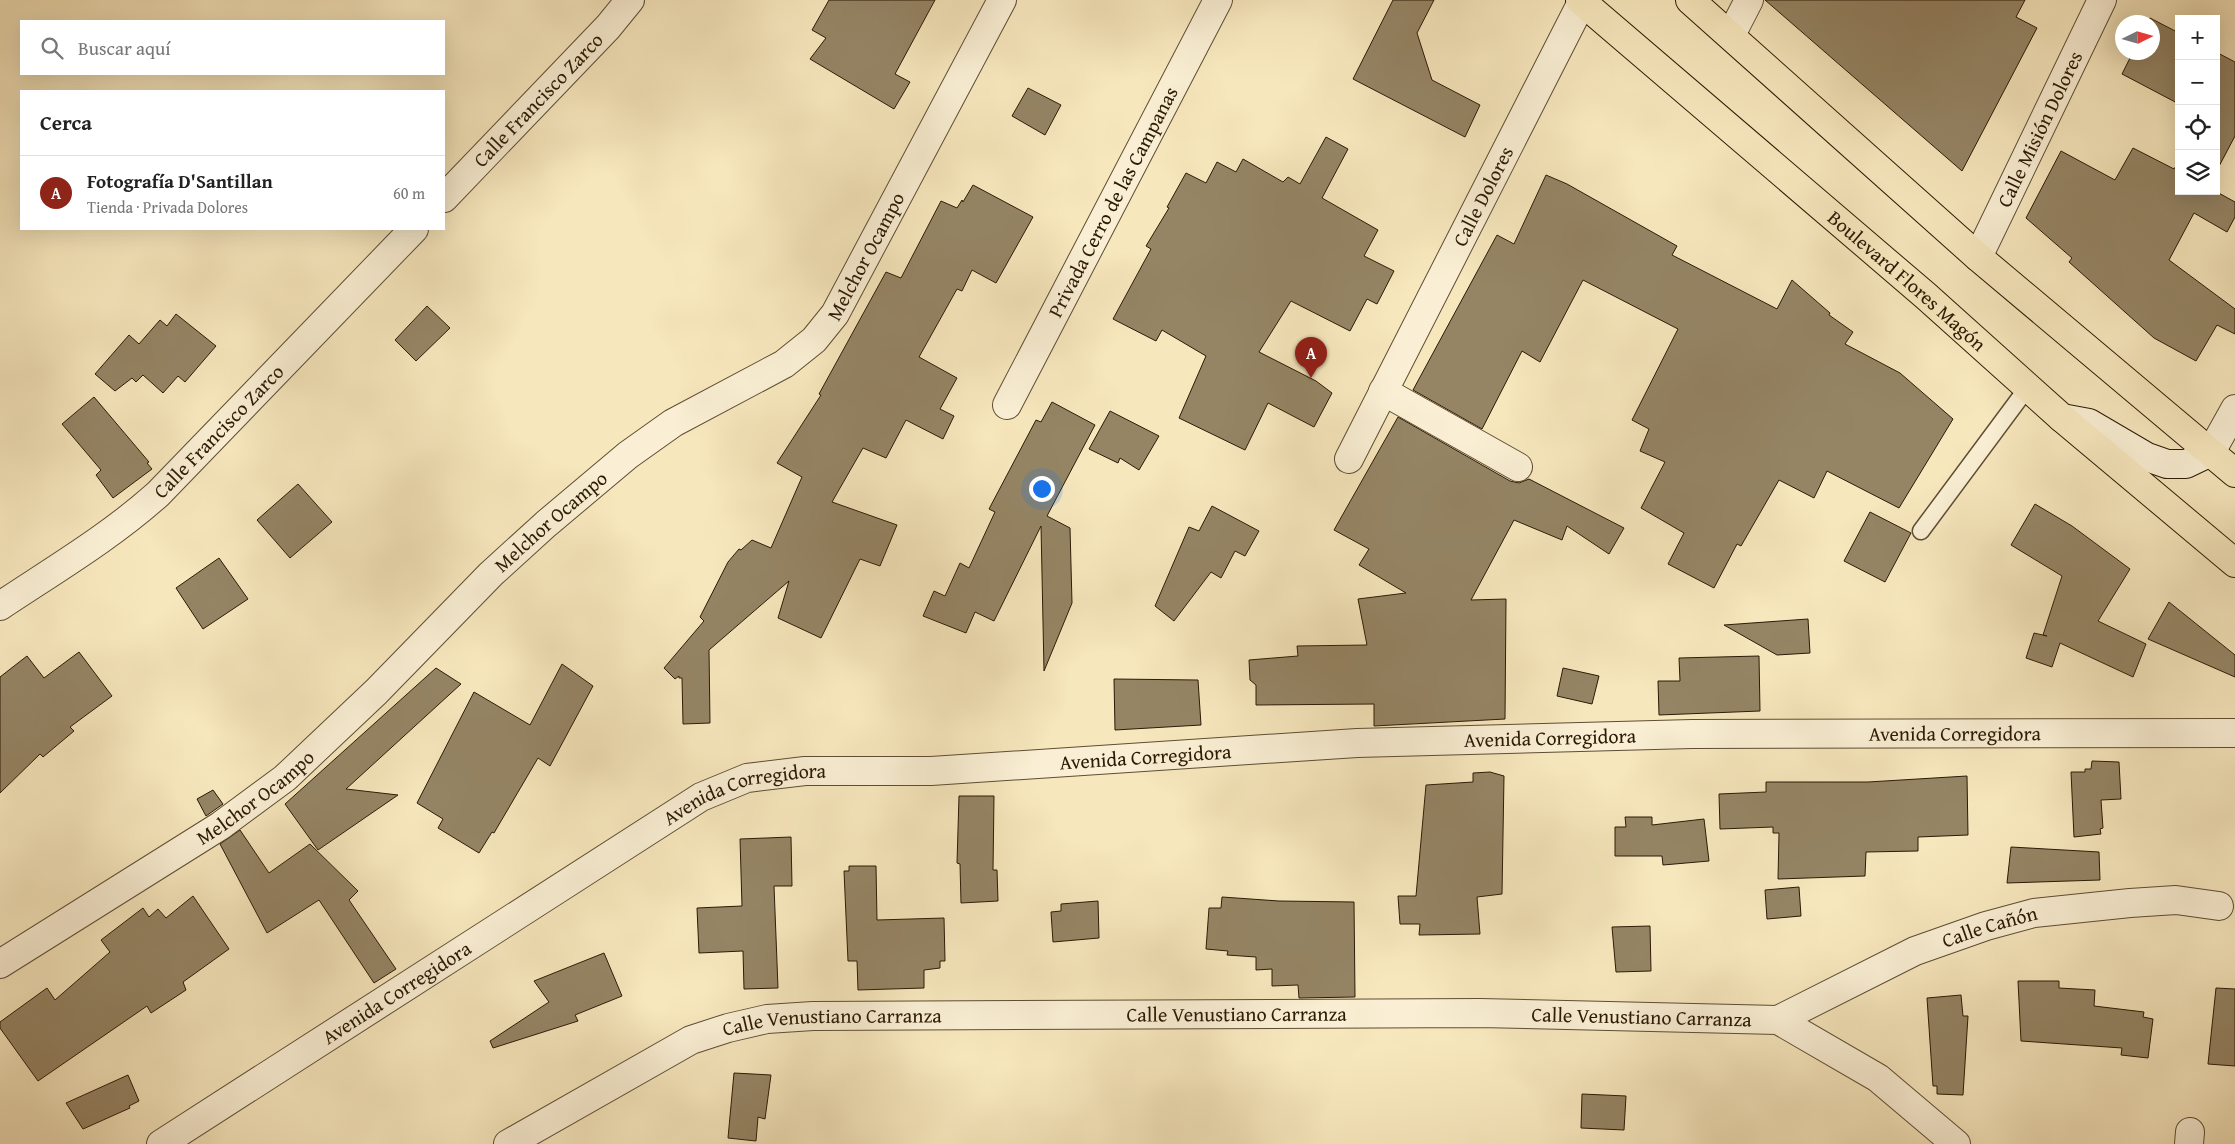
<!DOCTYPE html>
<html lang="es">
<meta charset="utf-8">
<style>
:root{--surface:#fff;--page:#f2f2f2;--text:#222;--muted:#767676;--line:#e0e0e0;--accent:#8f2418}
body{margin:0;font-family:"Gentium Book Plus",serif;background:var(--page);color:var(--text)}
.controls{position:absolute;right:15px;top:15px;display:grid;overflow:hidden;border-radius:0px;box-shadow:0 5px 20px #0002}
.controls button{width:45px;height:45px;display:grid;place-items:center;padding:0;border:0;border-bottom:1px solid var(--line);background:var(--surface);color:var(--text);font:25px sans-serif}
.compass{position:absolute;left:2115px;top:15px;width:45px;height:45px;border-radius:50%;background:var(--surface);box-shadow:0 5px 20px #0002;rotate:85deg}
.you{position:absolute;left:1041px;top:488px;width:18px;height:18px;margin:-12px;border:4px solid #fff;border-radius:50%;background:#1a73e8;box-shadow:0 0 0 8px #1a73e833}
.badge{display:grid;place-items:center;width:32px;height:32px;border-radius:50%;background:var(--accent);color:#fff;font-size:16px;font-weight:700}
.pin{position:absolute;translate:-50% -41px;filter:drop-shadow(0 1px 2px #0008)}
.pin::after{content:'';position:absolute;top:26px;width:18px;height:15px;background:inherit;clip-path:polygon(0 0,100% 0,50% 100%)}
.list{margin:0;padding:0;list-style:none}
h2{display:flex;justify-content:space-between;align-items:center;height:65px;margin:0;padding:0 20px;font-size:21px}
h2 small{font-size:16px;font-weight:400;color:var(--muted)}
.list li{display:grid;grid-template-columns:32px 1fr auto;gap:15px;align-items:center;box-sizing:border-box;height:75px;padding:0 20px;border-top:1px solid var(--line)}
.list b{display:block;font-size:19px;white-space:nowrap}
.list p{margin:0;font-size:16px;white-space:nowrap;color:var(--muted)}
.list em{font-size:16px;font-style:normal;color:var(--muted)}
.icon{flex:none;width:28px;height:28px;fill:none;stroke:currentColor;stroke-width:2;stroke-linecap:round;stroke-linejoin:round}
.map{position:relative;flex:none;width:2235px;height:1144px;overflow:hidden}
.search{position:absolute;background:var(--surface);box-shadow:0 5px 20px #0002;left:20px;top:20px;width:425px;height:55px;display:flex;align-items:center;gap:12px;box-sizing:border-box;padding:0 18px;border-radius:0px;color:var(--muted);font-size:19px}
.panel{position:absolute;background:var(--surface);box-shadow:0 5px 20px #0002;left:20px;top:90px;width:425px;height:140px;border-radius:0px}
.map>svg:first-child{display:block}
</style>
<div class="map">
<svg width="2235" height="1144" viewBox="0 0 2235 1144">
<rect width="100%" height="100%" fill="#f7e7bd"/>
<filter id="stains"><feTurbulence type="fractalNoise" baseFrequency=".004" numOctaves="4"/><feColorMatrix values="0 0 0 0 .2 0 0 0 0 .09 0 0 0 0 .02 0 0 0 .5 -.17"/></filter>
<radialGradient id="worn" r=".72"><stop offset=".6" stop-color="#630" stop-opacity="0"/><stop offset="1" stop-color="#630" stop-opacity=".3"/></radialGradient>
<g fill="#958565" stroke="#2b1a05">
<polygon points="829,0 935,0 895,74 910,82 894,109 810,59 826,38 812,30"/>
<polygon points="1393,0 1434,0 1417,33 1432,80 1480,105 1465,137 1353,79"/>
<polygon points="1765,0 2025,0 2016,17 2037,28 1962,171"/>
<polygon points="2150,18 2179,33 2179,104 2122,74 2133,52 2152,52 2152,22 2148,22"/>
<polygon points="2216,52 2235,62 2235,136 2216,172"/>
<polygon points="1028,88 1061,105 1045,135 1012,116"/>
<polygon points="1326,137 1348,149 1322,198 1378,230 1364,256 1394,271 1377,304 1367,299 1350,331 1291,301 1259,352 1316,381 1332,393 1314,427 1268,403 1245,450 1179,418 1206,356 1162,330 1156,341 1113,319 1151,249 1146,246 1169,208 1167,207 1186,173 1206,183 1217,162 1236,172 1243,159 1283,182 1288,177 1300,184"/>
<polygon points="2133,148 2174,169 2179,161 2179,191 2215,191 2235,202 2235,217 2227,232 2194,213 2169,260 2235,309 2235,334 2217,325 2196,361 2154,338 2069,262 2072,258 2026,218 2061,151 2115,180"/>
<polygon points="1546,175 1567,184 1677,246 1672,255 1777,309 1792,280 1830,313 1829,315 1853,332 1845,344 1900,373 1953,419 1899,508 1827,471 1814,498 1779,480 1741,546 1737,544 1714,588 1668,564 1684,533 1641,508 1665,462 1640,451 1649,429 1632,420 1678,329 1583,280 1540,362 1522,351 1482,429 1413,390 1497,235 1514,244"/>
<polygon points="973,185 1033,217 996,283 972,270 962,291 957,289 919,357 957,378 940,409 954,416 943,439 906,420 886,458 863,448 832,502 897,525 880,566 860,559 821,638 778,618 789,581 709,650 710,723 683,724 682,678 679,678 679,676 675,679 664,668 704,621 700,617 728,562 739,549 741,550 752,540 771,548 802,477 777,463 821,395 819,394 886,272 901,278 941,201 957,208 962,200 963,202"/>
<polygon points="427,306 450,328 416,361 395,340"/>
<polygon points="176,314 216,346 185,382 178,376 163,393 143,375 136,382 132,378 115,391 95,374 129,335 139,344 160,320 167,326"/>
<polygon points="94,397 149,462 147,463 152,469 113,498 96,475 101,470 62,424"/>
<polygon points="1052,402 1095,425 1047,516 1070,528 1072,603 1044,671 1041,526 994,621 975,612 966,633 923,616 934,591 945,596 960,563 969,568 995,512 989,509 1036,420 1041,422"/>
<polygon points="1110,411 1159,436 1139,470 1120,458 1118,463 1089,449"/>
<polygon points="1398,417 1510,481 1519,483 1529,479 1624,528 1609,554 1567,526 1562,540 1514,520 1471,600 1506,599 1505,719 1374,726 1374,704 1256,705 1256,685 1250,680 1249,660 1298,656 1297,646 1367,645 1358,599 1406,593 1359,565 1369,549 1334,530"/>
<polygon points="298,484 332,522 290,558 257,520"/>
<polygon points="2035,504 2072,526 2130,569 2098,621 2146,644 2133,677 2060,643 2052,667 2026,658 2034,633 2047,636 2043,635 2062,576 2011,545"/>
<polygon points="1212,506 1259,531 1245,556 1235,551 1221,578 1211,572 1174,621 1155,606 1189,527 1199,531"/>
<polygon points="1870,512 1911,533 1885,582 1844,561"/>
<polygon points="219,558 248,599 203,629 176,588"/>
<polygon points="2169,602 2235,655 2235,677 2148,639"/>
<polygon points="1808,619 1810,653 1777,655 1724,625"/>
<polygon points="79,652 112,696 70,727 74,731 43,757 40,754 0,793 0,677 27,656 44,678"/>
<polygon points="1759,656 1760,711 1659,715 1658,681 1680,681 1679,658"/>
<polygon points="562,664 593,686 550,766 538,758 494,833 492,832 479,853 438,828 443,819 417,803 474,692 530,725"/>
<polygon points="436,668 461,684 346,789 398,795 318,850 285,804"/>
<polygon points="1563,668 1599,676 1592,704 1557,696"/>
<polygon points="1114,679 1198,680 1201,725 1115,730"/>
<polygon points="2092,761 2119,762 2121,799 2101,800 2103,828 2100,829 2101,834 2074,837 2071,772 2085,772 2085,769 2091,769"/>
<polygon points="1490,772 1504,776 1502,894 1477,897 1480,934 1419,935 1420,924 1400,924 1398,896 1416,896 1426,785 1473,782 1473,773"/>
<polygon points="1967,776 1968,835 1918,837 1918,851 1866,852 1865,876 1778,879 1779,833 1773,833 1773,827 1720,829 1719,794 1766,792 1766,782 1868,782"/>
<polygon points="213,790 223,804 206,816 197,799"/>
<polygon points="959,796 994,796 993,870 997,870 998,901 961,903 960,864 957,863"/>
<polygon points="1625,817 1652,817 1652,825 1704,819 1709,861 1663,865 1662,856 1615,856 1615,827 1626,827"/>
<polygon points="240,830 269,873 310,844 358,891 349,900 396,969 374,983 319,900 267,933 220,844"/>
<polygon points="791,837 792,886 774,886 778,988 744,989 743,951 699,953 697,908 742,906 740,839"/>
<polygon points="2011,847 2099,852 2100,880 2007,883"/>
<polygon points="849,866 876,866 877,920 944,918 945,961 940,961 940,968 924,970 924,988 858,990 857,961 848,961 844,871 849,871"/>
<polygon points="1799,887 1801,916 1767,919 1765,890"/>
<polygon points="193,896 229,949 183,982 186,990 151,1013 147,1006 38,1081 0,1028 0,1022 47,988 55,1000 110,952 101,940 143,908 149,917 158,909 166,918"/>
<polygon points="1222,897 1279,901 1354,902 1355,997 1299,998 1298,985 1272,986 1272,969 1256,970 1256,957 1227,955 1228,951 1206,949 1209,908 1221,908"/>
<polygon points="1098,901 1099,938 1053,942 1051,912 1061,911 1061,904"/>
<polygon points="1650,926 1651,971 1616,972 1612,927"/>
<polygon points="604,953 622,996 575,1015 578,1021 493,1048 490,1041 549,1002 534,981"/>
<polygon points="2018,981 2059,981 2059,988 2095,990 2094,1006 2144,1012 2143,1017 2153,1019 2148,1058 2121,1055 2122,1048 2021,1041"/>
<polygon points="2216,988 2235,989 2235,1066 2208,1064"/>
<polygon points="1961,995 1963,1016 1968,1016 1963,1095 1937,1094 1937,1086 1933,1086 1927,998"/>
<polygon points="734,1073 771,1075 765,1119 758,1117 756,1141 728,1138"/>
<polygon points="128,1075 139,1101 129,1106 130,1108 83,1129 66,1103"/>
<polygon points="1582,1094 1626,1096 1624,1130 1581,1128"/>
</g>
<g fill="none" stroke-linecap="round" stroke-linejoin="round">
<defs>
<polyline id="lane" points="1921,531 2028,387"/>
<g id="street">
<polyline points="1731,35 1749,0"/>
<path id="s1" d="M444 198 608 27 630 0"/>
<path id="s2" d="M1978 257 2102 0"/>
<polyline points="1383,391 1518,467"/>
<path id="s3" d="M1007 405 1218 0"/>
<polyline points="2211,452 2235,409"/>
<path id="s4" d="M1349 459 1582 2"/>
<path id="s5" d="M0 606C54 570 110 537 158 494L414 229"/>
<path id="s6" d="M0 964 220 826 285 778 376 692 491 574 546 524 628 455 673 423 784 364 814 340 835 314 1002 0"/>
<path id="s7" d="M1778 1020 1915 951 1986 926 2034 913 2130 903 2176 900 2219 906"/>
<path id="s8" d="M161 1144 701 797 747 778 805 771H931L1357 743 1692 734 2235 733"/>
<path id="s9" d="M508 1144 691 1040 728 1028 767 1019 813 1016 1480 1013 1778 1020 1878 1078 1956 1144"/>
<polyline points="2189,1144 2190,1132"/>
</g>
<polyline id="secondary" points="2062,418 2089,423 2147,457 2167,464 2186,464 2211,452"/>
<g id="primary">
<path id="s10" d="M1580 0 1926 296 2062 418 2235 563"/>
<polyline points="1690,0 1978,257 2235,473"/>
</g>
</defs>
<use href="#lane" stroke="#5e4d33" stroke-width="19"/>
<use href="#street" stroke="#5e4d33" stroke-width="30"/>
<use href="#secondary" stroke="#2b1a05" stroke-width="30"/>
<use href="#primary" stroke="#2b1a05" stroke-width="30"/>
<use href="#lane" stroke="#faefd4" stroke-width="16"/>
<use href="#street" stroke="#faefd4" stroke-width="28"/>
<use href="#secondary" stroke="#faefd4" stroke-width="28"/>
<use href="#primary" stroke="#f7e7bd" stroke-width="28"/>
</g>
<g text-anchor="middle" stroke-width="4" stroke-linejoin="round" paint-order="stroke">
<g font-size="20" fill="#2b1a05" stroke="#faefd4">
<text dy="7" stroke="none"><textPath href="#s1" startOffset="136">Calle Francisco Zarco</textPath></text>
<text dy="7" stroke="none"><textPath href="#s2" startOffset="142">Calle Misión Dolores</textPath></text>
<text dy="7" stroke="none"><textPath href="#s4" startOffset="295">Calle Dolores</textPath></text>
<text dy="7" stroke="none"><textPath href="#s3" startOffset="229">Privada Cerro de las Campanas</textPath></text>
<text dy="7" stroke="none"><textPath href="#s6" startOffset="1130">Melchor Ocampo</textPath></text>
<text dy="7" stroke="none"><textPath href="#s10" startOffset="431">Boulevard Flores Magón</textPath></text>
<text dy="7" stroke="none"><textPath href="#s5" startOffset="281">Calle Francisco Zarco</textPath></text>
<text dy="7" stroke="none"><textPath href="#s6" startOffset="710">Melchor Ocampo</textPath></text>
<text dy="7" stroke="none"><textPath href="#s8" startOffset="1901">Avenida Corregidora</textPath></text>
<text dy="7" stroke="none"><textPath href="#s8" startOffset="1496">Avenida Corregidora</textPath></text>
<text dy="7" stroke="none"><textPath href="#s8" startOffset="1091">Avenida Corregidora</textPath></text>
<text dy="7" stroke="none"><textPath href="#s6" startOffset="305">Melchor Ocampo</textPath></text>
<text dy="7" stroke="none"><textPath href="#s8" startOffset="685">Avenida Corregidora</textPath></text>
<text dy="7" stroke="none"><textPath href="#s7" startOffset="232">Calle Cañón</textPath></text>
<text dy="7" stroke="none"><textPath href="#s8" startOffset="280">Avenida Corregidora</textPath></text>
<text dy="7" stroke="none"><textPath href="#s9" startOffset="759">Calle Venustiano Carranza</textPath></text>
<text dy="7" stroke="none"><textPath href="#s9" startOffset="1164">Calle Venustiano Carranza</textPath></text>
<text dy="7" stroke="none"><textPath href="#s9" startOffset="354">Calle Venustiano Carranza</textPath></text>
</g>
</g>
<rect width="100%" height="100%" filter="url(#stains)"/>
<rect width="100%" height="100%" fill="url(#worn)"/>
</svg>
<div class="controls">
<button>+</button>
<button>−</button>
<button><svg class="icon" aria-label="locate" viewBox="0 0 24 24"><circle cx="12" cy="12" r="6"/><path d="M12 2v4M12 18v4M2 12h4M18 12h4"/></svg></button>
<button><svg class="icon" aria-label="layers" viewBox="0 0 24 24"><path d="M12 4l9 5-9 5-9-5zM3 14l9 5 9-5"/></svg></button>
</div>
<svg class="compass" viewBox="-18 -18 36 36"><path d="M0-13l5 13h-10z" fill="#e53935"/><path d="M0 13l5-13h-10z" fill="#767676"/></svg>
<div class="you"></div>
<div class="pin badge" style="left:1311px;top:378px">A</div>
<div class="search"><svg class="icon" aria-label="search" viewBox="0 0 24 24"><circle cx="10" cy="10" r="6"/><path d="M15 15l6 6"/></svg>Buscar aquí</div>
<section class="panel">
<h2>Cerca<small></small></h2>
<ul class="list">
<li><span class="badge">A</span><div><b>Fotografía D'Santillan</b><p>Tienda · Privada Dolores</p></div><em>60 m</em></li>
</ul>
</section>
</div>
